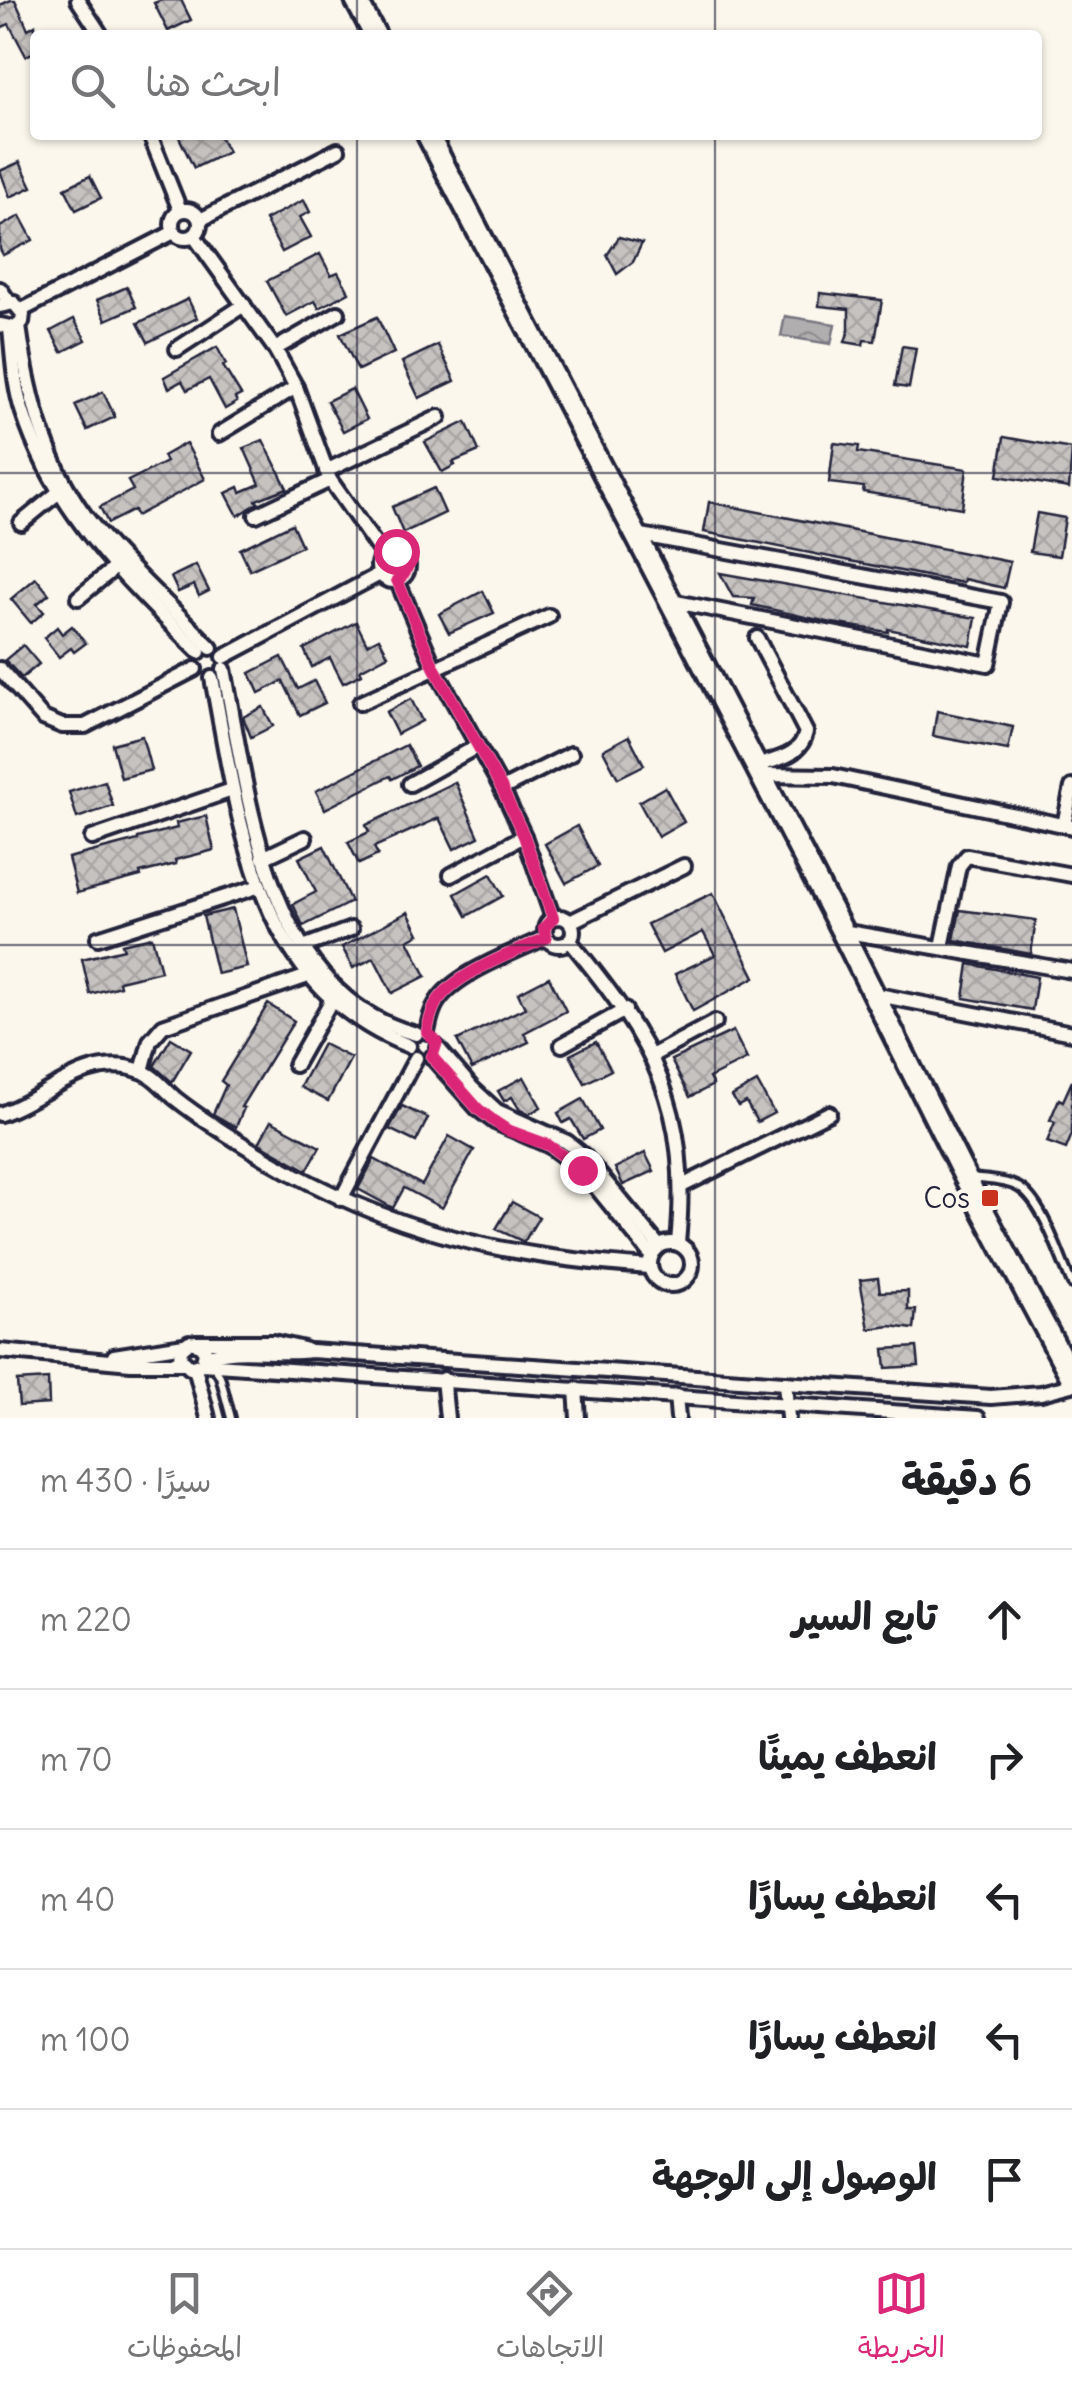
<!DOCTYPE html>
<html lang="ar">
<meta charset="utf-8">
<style>
:root{--surface:#fff;--page:#f2f2f2;--text:#202124;--muted:#757577;--line:#e0e0e0;--accent:#db2777}
body{margin:0;font-family:Delius,"Playpen Sans Arabic",sans-serif;background:var(--page);color:var(--text);direction:rtl}
.stop{position:absolute;width:30px;height:30px;margin:-22px;border:8px solid #db2777;border-radius:50%;background:#fff}
.stop.end{background:#db2777;border-color:#fff;box-shadow:0 2px 10px #0008}
.list{margin:0;padding:0;list-style:none}
h2{display:flex;justify-content:space-between;align-items:center;height:130px;margin:0;padding:0 40px;font-size:42px}
h2 small{font-size:32px;font-weight:400;color:var(--muted)}
.list li{display:grid;grid-template-columns:65px 1fr auto;gap:30px;align-items:center;box-sizing:border-box;height:140px;padding:0 40px;border-top:2px solid var(--line)}
.list b{display:block;font-size:38px;white-space:nowrap}
.list em{font-size:32px;font-style:normal;color:var(--muted)}
.icon{flex:none;width:55px;height:55px;fill:none;stroke:currentColor;stroke-width:2;stroke-linecap:round;stroke-linejoin:round}
.map{position:relative;flex:none;width:1072px;height:1418px;overflow:hidden;direction:ltr}
.search{position:absolute;background:var(--surface);box-shadow:0 2px 8px #0004;left:30px;right:30px;top:30px;height:110px;display:flex;align-items:center;gap:25px;box-sizing:border-box;padding:0 35px;border-radius:10px;color:var(--muted);font-size:38px}
.sheet{height:830px;background:var(--surface)}
nav{display:flex;justify-content:space-around;align-items:center;box-sizing:border-box;height:140px;border-top:2px solid var(--line);background:var(--surface);font-size:28px;color:var(--muted)}
nav a{display:grid;justify-items:center;gap:5px}
nav .on{color:var(--accent)}
.map>svg:first-child{display:block}
</style>
<div class="map">
<svg width="1072" height="1418" viewBox="0 0 1072 1418">
<defs>
<pattern id="water-waves" width="16" height="10" patternUnits="userSpaceOnUse" patternTransform="scale(2.5)"><rect width="16" height="10" fill="#b1aeb0"/><path d="M0 5q4-4 8 0t8 0" fill="none" stroke="#908d90"/></pattern>
<pattern id="building-cross-hatch" width="8" height="8" patternUnits="userSpaceOnUse" patternTransform="scale(2.5)"><rect width="8" height="8" fill="#c6c2c0"/><path d="M0 0l8 8M0 8l8-8" fill="none" stroke="#aaa6a6"/></pattern>
</defs>
<rect width="100%" height="100%" fill="#fbf7ec"/>
<filter id="ink" filterUnits="userSpaceOnUse"><feTurbulence type="fractalNoise" baseFrequency=".01" numOctaves="2"/><feDisplacementMap in="SourceGraphic" scale="20" xChannelSelector="R" yChannelSelector="G"/><feConvolveMatrix kernelMatrix="1 2 1 2 8 2 1 2 1" color-interpolation-filters="sRGB"/></filter>
<g filter="url(#ink)">
<polygon fill="url(#water-waves)" stroke="#787681" stroke-width="2.5" points="785,316 835,324 831,344 781,336"/>
<g fill="url(#building-cross-hatch)" stroke="#22223b" stroke-width="2.5">
<polygon points="11,0 15,0 28,29 35,25 35,52 26,56 9,24 0,28 0,5"/>
<polygon points="162,0 181,0 191,20 168,31 154,3"/>
<polygon points="178,135 219,135 228,152 194,168"/>
<polygon points="20,162 32,187 10,197 0,171"/>
<polygon points="90,176 101,198 76,210 65,188"/>
<polygon points="304,200 310,212 300,217 311,237 282,252 265,220"/>
<polygon points="20,216 33,240 3,255 0,249 0,227"/>
<polygon points="619,237 642,243 633,262 617,274 607,255"/>
<polygon points="320,254 331,275 338,272 349,292 319,308 315,301 286,316 267,281"/>
<polygon points="127,287 136,307 106,320 97,300"/>
<polygon points="820,293 882,300 875,341 864,340 863,345 845,342 849,330 849,309 819,306"/>
<polygon points="188,299 197,318 148,342 138,323"/>
<polygon points="377,317 394,353 358,370 340,334"/>
<polygon points="74,319 86,340 62,352 51,331"/>
<polygon points="438,345 455,381 419,398 402,362"/>
<polygon points="902,346 916,348 909,388 895,386"/>
<polygon points="217,347 226,364 223,366 241,395 235,398 237,402 225,409 209,379 187,390 182,381 169,388 164,377"/>
<polygon points="352,389 367,419 343,431 327,401"/>
<polygon points="103,392 115,417 87,430 75,405"/>
<polygon points="466,422 479,451 453,462 455,465 442,472 425,442"/>
<polygon points="1004,437 1072,449 1069,488 998,476"/>
<polygon points="263,440 287,488 256,500 258,503 238,516 226,493 239,487 241,492 260,484 244,448"/>
<polygon points="186,443 205,479 136,516 134,510 108,523 100,507 133,490 128,481 166,462 163,456"/>
<polygon points="834,443 859,446 858,452 967,469 962,508 863,492 864,487 829,483"/>
<polygon points="434,488 445,513 403,533 392,507"/>
<polygon points="709,502 1010,562 1004,588 964,579 963,583 936,578 704,532"/>
<polygon points="1037,513 1065,518 1059,556 1030,552"/>
<polygon points="292,524 302,546 250,570 240,549"/>
<polygon points="196,565 209,591 199,596 194,585 178,592 171,577"/>
<polygon points="720,573 976,618 971,646 888,629 888,632 832,623 752,605 754,598 733,597"/>
<polygon points="36,578 49,594 37,604 44,612 31,623 11,599"/>
<polygon points="483,591 494,613 449,633 439,614"/>
<polygon points="356,622 367,644 379,638 388,655 360,670 362,674 343,683 330,658 312,667 304,649"/>
<polygon points="72,626 86,643 74,652 71,648 59,657 44,638 57,627 62,634"/>
<polygon points="23,645 39,664 22,678 5,660"/>
<polygon points="282,657 298,689 314,681 325,703 300,715 283,681 259,693 250,673"/>
<polygon points="411,699 422,721 397,734 386,712"/>
<polygon points="263,707 273,726 251,737 243,717"/>
<polygon points="937,711 1013,727 1008,750 933,736"/>
<polygon points="142,736 151,770 121,778 112,744"/>
<polygon points="629,736 644,765 618,778 603,750"/>
<polygon points="406,745 417,766 392,779 390,776 325,809 316,791"/>
<polygon points="105,781 113,806 77,818 69,792"/>
<polygon points="455,782 479,837 454,849 439,818 374,847 378,855 359,864 348,842 369,832 366,825"/>
<polygon points="665,787 684,822 658,837 639,802"/>
<polygon points="206,816 214,850 175,860 176,864 140,873 141,876 77,893 68,858 138,840 138,838 177,828 176,823"/>
<polygon points="577,826 598,866 566,883 545,844"/>
<polygon points="324,846 351,902 303,926 293,904 316,892 299,858"/>
<polygon points="491,874 503,896 467,916 455,894"/>
<polygon points="713,893 755,977 693,1011 675,974 715,955 703,932 662,953 647,924"/>
<polygon points="233,909 247,967 217,974 203,916"/>
<polygon points="960,910 1036,920 1031,954 954,940"/>
<polygon points="408,912 419,934 408,940 426,976 392,993 374,958 353,968 342,947"/>
<polygon points="152,937 161,971 119,981 120,986 90,994 82,959 124,949 122,944"/>
<polygon points="969,964 1037,977 1032,1010 964,998"/>
<polygon points="549,977 566,1011 524,1033 529,1042 472,1069 457,1040 525,1008 518,993"/>
<polygon points="268,1004 294,1021 241,1107 244,1108 236,1127 213,1114 226,1085 221,1081"/>
<polygon points="733,1031 747,1059 709,1078 713,1085 690,1097 671,1060"/>
<polygon points="171,1038 191,1050 172,1082 154,1066"/>
<polygon points="596,1042 611,1070 585,1083 570,1055"/>
<polygon points="323,1044 351,1058 328,1101 300,1087"/>
<polygon points="524,1077 541,1107 529,1114 520,1110 512,1097 504,1101 498,1091"/>
<polygon points="1072,1081 1072,1134 1066,1149 1047,1142 1055,1122 1050,1120 1059,1099 1063,1101"/>
<polygon points="757,1082 774,1113 757,1122 746,1102 738,1106 732,1096"/>
<polygon points="583,1099 600,1130 583,1139 571,1119 563,1123 558,1113"/>
<polygon points="402,1106 428,1118 416,1142 389,1129"/>
<polygon points="271,1121 320,1147 307,1170 259,1143"/>
<polygon points="449,1136 474,1150 442,1208 404,1188 393,1208 358,1189 374,1159 422,1185"/>
<polygon points="645,1153 654,1171 623,1185 615,1168"/>
<polygon points="512,1202 539,1217 524,1242 496,1229"/>
<polygon points="878,1278 880,1292 908,1291 908,1310 916,1310 914,1329 890,1326 869,1329 860,1280"/>
<polygon points="917,1347 919,1366 886,1368 884,1349"/>
<polygon points="48,1379 49,1404 19,1406 17,1381"/>
</g>
<g fill="none" stroke-linecap="round" stroke-linejoin="round">
<defs>
<g id="service">
<path d="M971 1178C985 1180 1005 1180 1018 1187 1043 1200 1060 1259 1072 1284"/>
<polyline points="213,1365 220,1376 231,1418"/>
</g>
<g id="minor">
<polyline points="78,0 101,35"/>
<polyline points="150,135 180,210"/>
<circle cx="186" cy="224" r="14"/>
<polyline points="200,220 338,150"/>
<polyline points="194,236 275,349 296,387 330,480 382,554"/>
<polyline points="0,289 9,302"/>
<polyline points="0,306 14,303 23,314 22,322 15,328 0,325"/>
<polyline points="22,310 174,232"/>
<path d="M19 326C29 400 48 473 98 532 133 573 174 609 211 648"/>
<path d="M10 329C13 357 14 387 23 413 54 511 127 581 199 652"/>
<polyline points="177,349 244,305"/>
<polyline points="275,349 338,313"/>
<polyline points="219,434 296,387"/>
<polyline points="326,471 439,417"/>
<polyline points="256,515 330,480"/>
<polyline points="21,523 59,492"/>
<polyline points="636,534 1001,602 988,664 671,601"/>
<circle cx="393" cy="566" r="15"/>
<polyline points="397,580 434,667 502,789 524,836 553,918"/>
<polyline points="78,598 118,565"/>
<polyline points="224,657 380,574"/>
<polyline points="0,669 43,718 62,726 85,726 195,669"/>
<path d="M224 669C249 796 265 994 416 1034"/>
<path d="M212 678C240 822 253 985 409 1046"/>
<polyline points="360,703 549,616"/>
<path d="M756 766C777 759 801 756 806 732L757 638"/>
<polyline points="761,775 833,776 1072,827"/>
<polyline points="410,784 476,747"/>
<polyline points="502,789 571,754"/>
<polyline points="1064,825 1072,787"/>
<polyline points="92,838 232,790"/>
<polyline points="263,858 305,838"/>
<polyline points="451,875 524,836"/>
<circle cx="559" cy="931" r="14"/>
<polyline points="570,922 684,866"/>
<polyline points="842,931 1072,971"/>
<polyline points="98,938 260,886"/>
<path d="M570 941C654 1043 691 1106 678 1243"/>
<polyline points="303,947 351,929"/>
<polyline points="942,947 959,866 967,856 1072,875"/>
<polyline points="873,994 1072,1033"/>
<path d="M427 1032C429 1022 431 1011 437 1002 455 973 515 952 546 937"/>
<polyline points="562,1045 625,1010"/>
<polyline points="437,1047 472,1088 497,1111 567,1142 584,1156 659,1246"/>
<polyline points="651,1056 715,1022"/>
<polyline points="432,1057 478,1109 495,1122 548,1145 583,1171 651,1255"/>
<polyline points="295,1065 331,1001"/>
<polyline points="142,1071 150,1041 163,1026 308,976"/>
<path d="M0 1114C46 1099 87 1051 141 1071 154 1075 166 1091 176 1099 204 1121 235 1140 265 1158 392 1233 504 1257 649 1267"/>
<polyline points="682,1186 829,1113"/>
<polyline points="341,1199 416,1058"/>
<circle cx="671" cy="1264" r="21"/>
<polyline points="195,1342 273,1342 304,1349"/>
<polyline points="0,1351 131,1363 182,1363"/>
<polyline points="114,1356 184,1345"/>
<path d="M205 1357C241 1345 275 1356 311 1351L991 1397 1041 1393 1072 1385"/>
<polyline points="203,1362 205,1351 199,1344 189,1342 181,1349 180,1358 190,1368 202,1364 978,1418"/>
<polyline points="195,1368 208,1418"/>
<polyline points="443,1379 447,1418"/>
<polyline points="785,1383 788,1418"/>
<polyline points="576,1389 578,1418"/>
<polyline points="676,1396 678,1418"/>
</g>
<g id="primary">
<polyline points="356,0 375,35"/>
<polyline points="428,135 842,931 965,1177 1072,1378"/>
</g>
</defs>
<use href="#service" stroke="#22223b" stroke-width="14"/>
<use href="#minor" stroke="#22223b" stroke-width="20"/>
<use href="#primary" stroke="#22223b" stroke-width="28"/>
<use href="#service" stroke="#fbf7ec" stroke-width="6"/>
<use href="#minor" stroke="#fbf7ec" stroke-width="12"/>
<use href="#primary" stroke="#fbf7ec" stroke-width="20"/>
</g>
</g>
<g fill="none" stroke-linecap="round" stroke-linejoin="round" filter="url(#ink)">
<path stroke="#db2777" stroke-width="12" d="M396 551C411 558 410 572 397 580L434 667 502 789 524 836 553 918 544 928 546 938C515 952 455 973 437 1002 431 1011 429 1022 427 1032L437 1042 432 1057 478 1109 495 1122 507 1130 548 1145 582 1170"/>
</g>
<path fill="none" stroke="#22223b" stroke-width="2.5" stroke-opacity="0.55" d="M357 0V35M715 0V35M357 135V1418M715 135V1418M0 473H1072M0 945H1072"/>
<rect fill="#c8321e" stroke="#fbf7ec" stroke-width="4" x="980" y="1188" width="20" height="20" rx="5"/>
<g text-anchor="middle" stroke-width="8" stroke-linejoin="round" paint-order="stroke">
<g font-size="28" fill="#22223b" stroke="#fbf7ec" text-anchor="end">
<text x="970" y="1208">Cos</text>
</g>
</g>
</svg>
<div class="stop" style="left:396px;top:551px"></div>
<div class="stop end" style="left:582px;top:1170px"></div>
<div class="search"><svg class="icon" aria-label="search" viewBox="0 0 24 24"><circle cx="10" cy="10" r="6"/><path d="M15 15l6 6"/></svg>ابحث هنا</div>
</div>
<section class="sheet">
<h2>6 دقيقة<small>سيرًا · 430 m</small></h2>
<ul class="list">
<li><svg class="icon" aria-label="ahead" viewBox="0 0 24 24"><path d="M12 20V5M6 11l6-6 6 6"/></svg><div><b>تابع السير</b></div><em>220 m</em></li>
<li><svg class="icon" aria-label="right" viewBox="0 0 24 24"><path d="M7 20v-9h11M14 6l5 5-5 5"/></svg><div><b>انعطف يمينًا</b></div><em>70 m</em></li>
<li><svg class="icon" aria-label="left" viewBox="0 0 24 24"><path d="M17 20v-9H6M10 6l-5 5 5 5"/></svg><div><b>انعطف يسارًا</b></div><em>40 m</em></li>
<li><svg class="icon" aria-label="left" viewBox="0 0 24 24"><path d="M17 20v-9H6M10 6l-5 5 5 5"/></svg><div><b>انعطف يسارًا</b></div><em>100 m</em></li>
<li><svg class="icon" aria-label="arrive" viewBox="0 0 24 24"><path d="M6 21V4h12l-3 4 3 4H6"/></svg><div><b>الوصول إلى الوجهة</b></div></li>
</ul>
</section>
<nav>
<a class="on"><svg class="icon" aria-label="map" viewBox="0 0 24 24"><path d="M3 6l6-2 6 2 6-2v14l-6 2-6-2-6 2zM9 4v14M15 6v14"/></svg>الخريطة</a>
<a><svg class="icon" aria-label="directions" viewBox="0 0 24 24"><path d="M12 3l9 9-9 9-9-9zM9 14v-3h6M13 9l2 2-2 2"/></svg>الاتجاهات</a>
<a><svg class="icon" aria-label="saved" viewBox="0 0 24 24"><path d="M7 4h10v16l-5-4-5 4z"/></svg>المحفوظات</a>
</nav>
